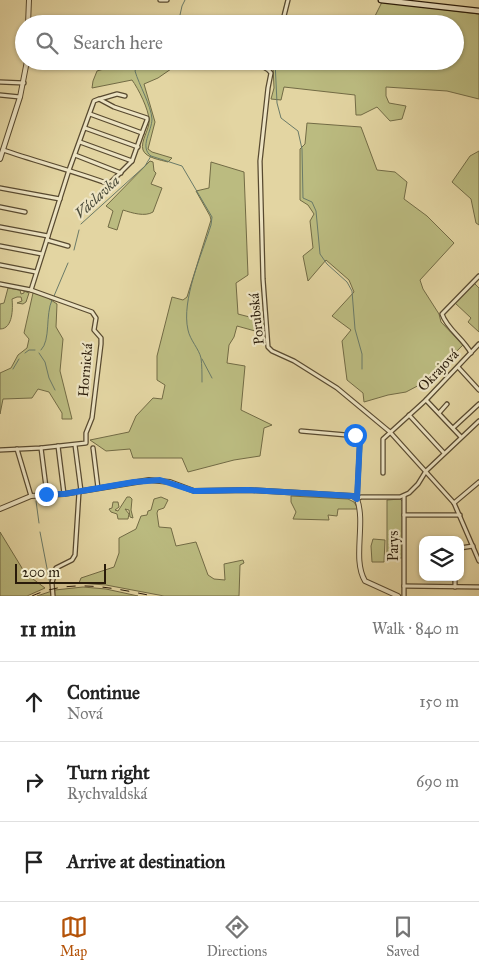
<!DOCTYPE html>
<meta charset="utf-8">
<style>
:root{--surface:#fff;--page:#f2f2f2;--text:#222;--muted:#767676;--line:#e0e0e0;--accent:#b45309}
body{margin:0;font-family:"IM FELL Great Primer",serif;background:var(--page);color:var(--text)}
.controls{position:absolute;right:15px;bottom:15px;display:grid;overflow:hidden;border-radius:10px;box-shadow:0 1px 4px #0004}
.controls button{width:45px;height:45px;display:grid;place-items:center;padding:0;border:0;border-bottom:1px solid var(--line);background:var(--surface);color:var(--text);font:25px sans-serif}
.scale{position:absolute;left:15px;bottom:12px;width:91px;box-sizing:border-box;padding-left:5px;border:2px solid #291b0a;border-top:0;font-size:14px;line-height:18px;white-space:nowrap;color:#291b0a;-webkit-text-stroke:4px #ede4c3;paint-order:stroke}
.stop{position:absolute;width:15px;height:15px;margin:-11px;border:4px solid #1a73e8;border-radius:50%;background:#fff}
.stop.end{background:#1a73e8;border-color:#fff;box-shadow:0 1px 5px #0008}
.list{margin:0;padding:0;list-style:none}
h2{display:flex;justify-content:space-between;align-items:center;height:65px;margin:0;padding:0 20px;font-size:21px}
h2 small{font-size:16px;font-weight:400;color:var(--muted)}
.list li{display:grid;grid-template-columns:32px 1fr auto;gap:15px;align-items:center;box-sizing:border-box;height:80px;padding:0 20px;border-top:1px solid var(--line)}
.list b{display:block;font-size:19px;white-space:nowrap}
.list p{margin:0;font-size:16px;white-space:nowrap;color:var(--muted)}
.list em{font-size:16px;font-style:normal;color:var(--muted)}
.icon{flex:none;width:28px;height:28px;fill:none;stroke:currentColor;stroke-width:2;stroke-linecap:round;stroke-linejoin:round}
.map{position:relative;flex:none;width:479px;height:596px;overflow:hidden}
.search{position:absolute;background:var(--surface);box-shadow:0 1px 4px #0004;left:15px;right:15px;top:15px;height:55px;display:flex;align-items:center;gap:12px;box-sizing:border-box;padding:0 18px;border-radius:28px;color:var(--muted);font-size:19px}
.sheet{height:305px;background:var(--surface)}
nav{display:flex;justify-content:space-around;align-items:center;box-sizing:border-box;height:70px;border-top:1px solid var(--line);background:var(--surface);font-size:14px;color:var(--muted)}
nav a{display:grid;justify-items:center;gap:2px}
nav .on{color:var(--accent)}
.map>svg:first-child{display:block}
</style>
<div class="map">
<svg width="479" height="596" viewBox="0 0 479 596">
<rect width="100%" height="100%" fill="#e3d5a2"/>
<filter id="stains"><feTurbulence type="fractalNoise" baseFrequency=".004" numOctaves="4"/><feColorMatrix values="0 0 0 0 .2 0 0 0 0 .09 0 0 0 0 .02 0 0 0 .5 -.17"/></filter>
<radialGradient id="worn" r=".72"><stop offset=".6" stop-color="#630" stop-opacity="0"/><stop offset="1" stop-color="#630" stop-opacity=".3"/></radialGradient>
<g fill="#bbbb80" stroke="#726b45">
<polygon points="382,2 479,14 479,99 447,91 386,87 386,96 389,103 406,106 402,119 390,121 377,107 361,115 356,115 355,95 284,87 281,100 271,99 274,88 273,66 255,61 455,61 455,24 371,24"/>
<path d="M131 61H233L201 69 185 66 171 69 158 78 144 84 155 122 148 149 152 152 172 158 168 162C161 160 146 158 143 150 140 141 150 129 149 120 149 110 138 88 132 80L92 88 93 81 97 71Z"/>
<polygon points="307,123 361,127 377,170 395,172 407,182 404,199 427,216 454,243 420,280 423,289 439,314 441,322 463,345 425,382 406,392 388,395 364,402 363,393 347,380 342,341 351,330 332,316 354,292 349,280 326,260 308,281 303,256 313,248 310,221 314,214 308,205 300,200 300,149 305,144"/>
<polygon points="479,151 479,225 476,223 471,199 452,182 470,156"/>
<path d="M150 161 153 162 154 171 156 173 151 184 162 188 153 212C145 217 132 213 123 210L117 230 108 227 113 211 106 206Z"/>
<polygon points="211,162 244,172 248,275 236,283 238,314 265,321 266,334 237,326 234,337 229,345 227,363 245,366 241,410 272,425 264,428 260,456 234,460 188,472 182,458 133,458 130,449 106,451 90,440 129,432 136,416 153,398 162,399 165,385 157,380 157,356 171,301 172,297 183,300 187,297 211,220 210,216 196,191 209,188"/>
<polygon points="474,283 479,288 479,332 468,322 471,318 454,302"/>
<path d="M8 288 20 290 21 294 24 293V291L29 293 26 302 23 304 17 303 22 301 21 297H17L12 299C13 308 13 329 0 329V304L4 303Z"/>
<polygon points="33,293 45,296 57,304 56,327 63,339 60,371 72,419 62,419 62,413 49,392 38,389 32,398 3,399 0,414 0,373 11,368 18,355 27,348 29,339 24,333"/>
<polygon points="291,496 348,499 354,502 358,509 338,509 337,516 328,515 329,520 293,519 296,512 291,502"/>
<polygon points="127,497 130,497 132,499 131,510 133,518 130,517 129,510 125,509 129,514 128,519 118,519 117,514 111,512 109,509 112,508 113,502 118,502 119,507 115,510 118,511"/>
<polygon points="161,497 168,500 164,508 158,510 157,513 159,527 171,528 176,546 196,542 208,575 214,579 225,580 224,564 243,560 244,563 240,565 239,596 164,596 106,585 79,583 81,578 114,567 119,553 119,538 136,529 141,516 147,515 148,511 151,510 154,499"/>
<polygon points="400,499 403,502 402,558 387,558 387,500"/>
<polygon points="0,532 25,573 45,588 27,596 0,596"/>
<polygon points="373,539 385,540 384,562 372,562 371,546"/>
<polygon points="83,587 106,589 138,596 37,596 55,590"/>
</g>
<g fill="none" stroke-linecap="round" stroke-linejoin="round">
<g stroke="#6a7a68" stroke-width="1">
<polyline points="178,24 182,6 185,0"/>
<polyline points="280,24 286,0"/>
<polyline points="275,61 277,103 281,118 298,131 302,149 303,198 312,202 316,211 320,254 327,264 347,282 352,291 355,329 362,354 362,369"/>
<path d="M151 156 182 166 212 217 211 225C202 254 181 300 188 330 190 340 199 349 201 358 202 365 202 374 202 382"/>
<path d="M81 224 145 166 151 156C139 147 152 131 152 119 151 105 139 85 135 71L138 64 146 61"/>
<polyline points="74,250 79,230"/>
<polyline points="54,296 68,263"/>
<path d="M41 350C51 340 45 315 52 300"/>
<polyline points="25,353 29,350 35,350"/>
<polyline points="39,353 45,362 49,378 55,390"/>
<polyline points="202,359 212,378"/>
<polyline points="13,369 19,359"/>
<polyline points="36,501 39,523"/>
<polyline points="40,532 51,589"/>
</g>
<defs>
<g id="minor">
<polyline points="160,0 167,0"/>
<polyline points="282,24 288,0"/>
<path d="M244 61C253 68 264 63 271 73L268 88 260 161 263 279 268 347 272 351 294 361 337 388 390 432 454 503 479 561"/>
<polyline points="27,64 89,61"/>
<polyline points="0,82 24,83"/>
<polyline points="0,95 20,97"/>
<polyline points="100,99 117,94 125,96"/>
<polyline points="85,128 138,147"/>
<polyline points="80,142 132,161"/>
<path d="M3 150C38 162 74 171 109 184L132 161 142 133 90 114"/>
<polyline points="75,155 121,173"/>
<polyline points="0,188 60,199"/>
<polyline points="0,207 25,212"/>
<polyline points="0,227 48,236"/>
<polyline points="47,240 68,246"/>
<polyline points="0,246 42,254"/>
<polyline points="0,265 36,272"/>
<polyline points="0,284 31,290 92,312 96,318 94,330 101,338 101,344 92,418 86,433 86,443 41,448 0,450"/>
<polyline points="31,290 69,170 94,101 99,99 114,107 147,118 147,120 142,133"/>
<path d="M471 353C463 338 447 329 442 314L479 276"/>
<polyline points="458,367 479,390"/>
<polyline points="426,400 461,437"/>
<polyline points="439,413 447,404"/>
<polyline points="409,415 444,453"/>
<polyline points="453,428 479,404"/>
<polyline points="301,431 358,436 360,438 357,499 361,497 400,497 409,493 418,484 426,471 479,421"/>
<polyline points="75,445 81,491"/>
<polyline points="58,446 64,494"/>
<polyline points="41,448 47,495"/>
<polyline points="93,448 98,488"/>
<polyline points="17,449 31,496"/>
<polyline points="383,473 383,439 426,400 479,344"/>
<polyline points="404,496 404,596"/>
<polyline points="454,503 479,482"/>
<polyline points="404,515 460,515"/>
<polyline points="460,548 473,546"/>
<polyline points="404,586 479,587"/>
<polyline points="455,587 455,577"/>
<polyline points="53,596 52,583 56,568 72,560 75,555 79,492"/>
</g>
<g id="tertiary">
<polyline points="28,24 29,0"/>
<polyline points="0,159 20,97 27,61"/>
<path d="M0 509 31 496 64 494 149 480 170 482 194 491 249 490 353 496 357 499C366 524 352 559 365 581L398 596"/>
</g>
<polyline id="secondary" points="381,0 479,11"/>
</defs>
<use href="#minor" stroke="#584a30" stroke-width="5.5"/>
<use href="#tertiary" stroke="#584a30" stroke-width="6"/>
<use href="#secondary" stroke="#291b0a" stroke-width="7"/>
<use href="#minor" stroke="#ede4c3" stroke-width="3"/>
<use href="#tertiary" stroke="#ede4c3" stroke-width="4"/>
<use href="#secondary" stroke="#ede4c3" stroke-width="4.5"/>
<path stroke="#291b0a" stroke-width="1" stroke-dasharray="9 9" stroke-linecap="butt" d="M32 596C71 578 113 588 153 596"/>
</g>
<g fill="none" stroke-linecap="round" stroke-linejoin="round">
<polyline stroke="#1a73e8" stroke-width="6" points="46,494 64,494 134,482 160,480 194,491 248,490 353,496 357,499 360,438 355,435"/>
</g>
<g text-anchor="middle" stroke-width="4.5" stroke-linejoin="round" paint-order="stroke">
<g font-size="14" fill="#291b0a" stroke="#ede4c3">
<text transform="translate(256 319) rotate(-96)" y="5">Porubská</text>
<text transform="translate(85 370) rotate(-85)" y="5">Hornická</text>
<text transform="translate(438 370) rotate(-46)" y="5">Okrajová</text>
<text transform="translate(393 546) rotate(-90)" y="5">Parys</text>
</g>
<g font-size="15" font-style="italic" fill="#494a39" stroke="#ede4c3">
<text transform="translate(97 197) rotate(-43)" y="5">Václavka</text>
</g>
</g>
<rect width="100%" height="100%" filter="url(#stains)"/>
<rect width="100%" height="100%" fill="url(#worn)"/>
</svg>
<div class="controls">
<button><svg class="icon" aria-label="layers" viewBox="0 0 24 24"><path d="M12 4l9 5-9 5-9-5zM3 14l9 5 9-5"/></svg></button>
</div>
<div class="scale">200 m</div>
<div class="stop" style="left:355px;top:435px"></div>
<div class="stop end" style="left:46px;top:494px"></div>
<div class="search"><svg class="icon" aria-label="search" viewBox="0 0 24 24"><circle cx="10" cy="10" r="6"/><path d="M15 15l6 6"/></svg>Search here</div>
</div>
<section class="sheet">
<h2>11 min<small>Walk · 840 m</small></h2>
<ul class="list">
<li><svg class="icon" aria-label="ahead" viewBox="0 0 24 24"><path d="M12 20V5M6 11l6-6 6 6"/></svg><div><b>Continue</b><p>Nová</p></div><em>150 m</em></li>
<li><svg class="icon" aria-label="right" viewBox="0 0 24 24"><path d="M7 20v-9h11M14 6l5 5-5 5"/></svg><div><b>Turn right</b><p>Rychvaldská</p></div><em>690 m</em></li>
<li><svg class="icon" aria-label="arrive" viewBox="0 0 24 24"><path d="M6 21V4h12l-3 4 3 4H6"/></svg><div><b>Arrive at destination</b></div></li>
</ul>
</section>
<nav>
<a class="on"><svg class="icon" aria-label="map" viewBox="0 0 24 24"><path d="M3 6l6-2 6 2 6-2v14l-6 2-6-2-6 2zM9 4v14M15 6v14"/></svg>Map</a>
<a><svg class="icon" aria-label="directions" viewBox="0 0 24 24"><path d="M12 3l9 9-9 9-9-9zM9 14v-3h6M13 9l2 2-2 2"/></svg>Directions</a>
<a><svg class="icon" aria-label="saved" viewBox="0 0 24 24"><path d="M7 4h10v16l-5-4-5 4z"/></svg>Saved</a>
</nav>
